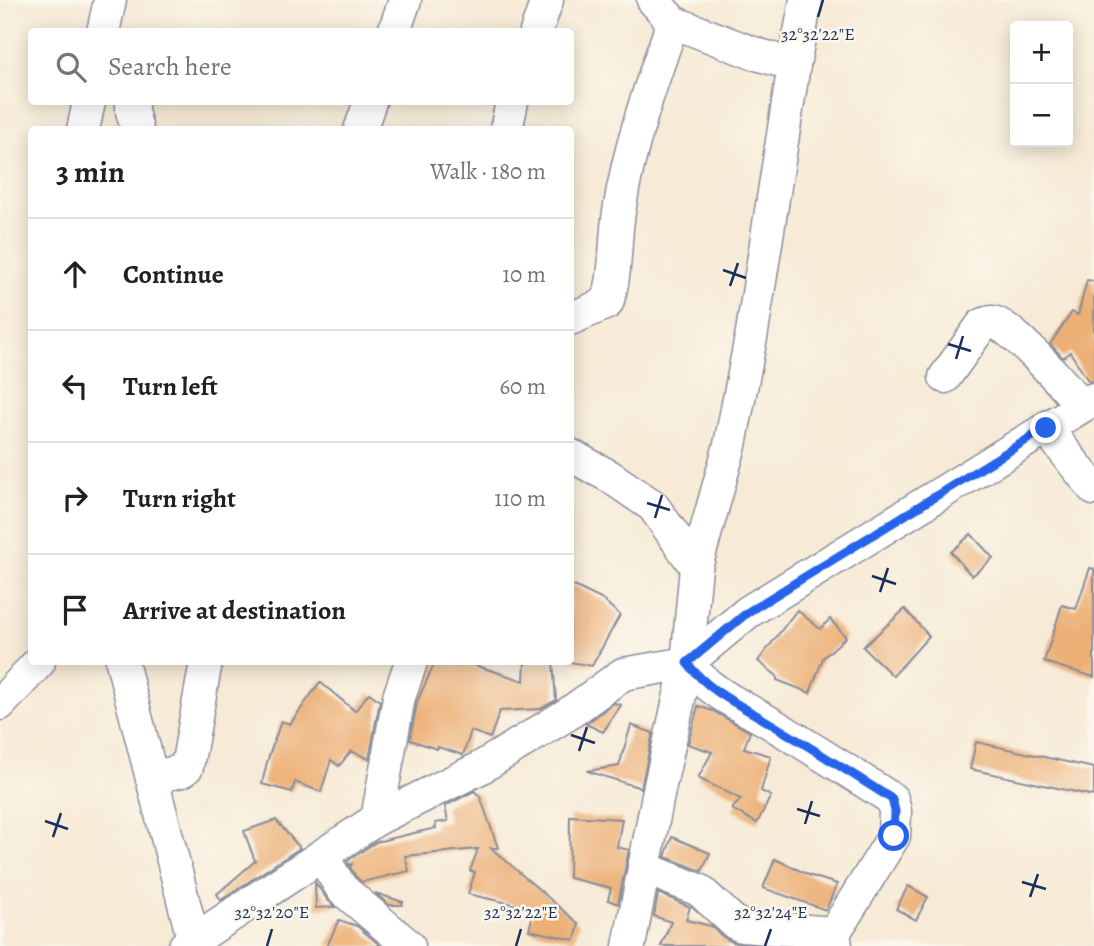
<!DOCTYPE html>
<meta charset="utf-8">
<style>
:root{--surface:#fff;--page:#f6f6f6;--text:#202124;--muted:#757577;--line:#e0e0e0}
body{margin:0;font-family:Alegreya,serif;background:var(--page);color:var(--text)}
.controls{position:absolute;right:21px;top:21px;display:grid;overflow:hidden;border-radius:7px;box-shadow:0 4px 18px #0003}
.controls button{width:63px;height:63px;display:grid;place-items:center;padding:0;border:0;border-bottom:2px solid var(--line);background:var(--surface);color:var(--text);font:35px sans-serif}
.stop{position:absolute;width:21px;height:21px;margin:-16px;border:5px solid #2563eb;border-radius:50%;background:#fff}
.stop.end{background:#2563eb;border-color:#fff;box-shadow:0 2px 7px #0008}
.list{margin:0;padding:0;list-style:none}
h2{display:flex;justify-content:space-between;align-items:center;height:91px;margin:0;padding:0 28px;font-size:30px}
h2 small{font-size:23px;font-weight:400;color:var(--muted)}
.list li{display:grid;grid-template-columns:46px 1fr auto;gap:21px;align-items:center;box-sizing:border-box;height:112px;padding:0 28px;border-top:2px solid var(--line)}
.list b{display:block;font-size:26px;white-space:nowrap}
.list em{font-size:23px;font-style:normal;color:var(--muted)}
.icon{flex:none;width:38px;height:38px;fill:none;stroke:currentColor;stroke-width:2;stroke-linecap:round;stroke-linejoin:round}
.map{position:relative;flex:none;width:1094px;height:946px;overflow:hidden}
.search{position:absolute;background:var(--surface);box-shadow:0 4px 18px #0003;left:28px;top:28px;width:546px;height:77px;display:flex;align-items:center;gap:18px;box-sizing:border-box;padding:0 24px;border-radius:7px;color:var(--muted);font-size:26px}
.panel{position:absolute;background:var(--surface);box-shadow:0 4px 18px #0003;left:28px;top:126px;width:546px;height:539px;border-radius:7px}
.map>svg:first-child{display:block}
</style>
<div class="map">
<svg width="1094" height="946" viewBox="0 0 1094 946">
<rect width="100%" height="100%" fill="#fbf7ec"/>
<filter id="ink" filterUnits="userSpaceOnUse"><feTurbulence type="fractalNoise" baseFrequency=".0143" numOctaves="2"/><feDisplacementMap in="SourceGraphic" scale="14" xChannelSelector="R" yChannelSelector="G"/><feConvolveMatrix kernelMatrix="1 2 1 2 8 2 1 2 1" color-interpolation-filters="sRGB"/></filter>
<filter id="wash" filterUnits="userSpaceOnUse"><feTurbulence type="fractalNoise" baseFrequency=".00686" numOctaves="4" result="noise"/><feDisplacementMap in="SourceGraphic" scale="28" xChannelSelector="R" yChannelSelector="G"/><feGaussianBlur stdDeviation="1.57" result="paint"/><feColorMatrix in="noise" values="0 0 0 0 0 0 0 0 0 0 0 0 0 0 0 0 0 1.4 0 .05"/><feComposite in="paint" operator="in"/></filter>
<g filter="url(#wash)">
<rect width="100%" height="100%" fill="#f7ead6"/>
<g id="blocks">
<g fill="#ecaf75">
<polygon points="1087,280 1094,281 1094,381 1089,382 1070,352 1063,358 1050,344 1072,312 1078,315"/>
<polygon points="971,534 993,558 972,576 951,552"/>
<polygon points="1090,568 1094,569 1094,677 1044,662 1062,605 1076,609"/>
<polygon points="570,584 603,600 620,615 592,666 570,662"/>
<polygon points="905,609 929,636 893,676 863,647"/>
<polygon points="797,610 820,629 830,619 846,637 823,658 810,693 777,680 777,676 758,661"/>
<polygon points="435,662 465,662 524,681 525,662 553,662 556,700 540,709 500,711 490,738 471,731 463,755 438,747 437,749 410,740 417,702"/>
<polygon points="320,682 355,711 369,693 380,701 369,759 351,751 339,766 331,760 321,792 295,782 292,792 262,784 267,762 281,721 290,724"/>
<polygon points="614,703 621,705 603,732 586,724"/>
<polygon points="698,706 713,711 750,732 744,748 771,756 761,791 771,796 757,823 732,809 741,799 698,778 712,752 688,744"/>
<polygon points="631,725 653,733 641,788 587,771 619,766"/>
<polygon points="976,742 1094,768 1094,796 970,769"/>
<polygon points="474,791 480,796 498,848 491,848 579,924 575,940 529,930 534,909 468,894 475,872 470,871 478,849 405,856 409,871 362,882 356,877 350,867 352,864 349,865 347,861 376,842 436,828 435,823 448,821 445,806"/>
<polygon points="570,816 622,819 617,847 629,850 618,904 608,900 611,888 569,878"/>
<polygon points="276,820 300,848 221,900 217,894 255,861 244,831"/>
<polygon points="672,837 710,853 702,871 665,857"/>
<polygon points="775,859 811,876 837,884 826,910 763,888"/>
<polygon points="315,882 327,899 335,907 316,908"/>
<polygon points="908,886 928,897 916,920 896,909"/>
<polygon points="375,893 403,902 402,905 389,905"/>
<polygon points="658,893 690,907 686,920 711,926 723,937 735,943 761,946 661,946 671,922 654,916"/>
<polygon points="339,920 357,926 381,946 327,946"/>
</g>
</g>
</g>
<g filter="url(#ink)">
<use href="#blocks" fill-opacity="0" stroke="#898c9a" stroke-width="2"/>
<g fill="none" stroke-linecap="round" stroke-linejoin="round">
<defs>
<g id="street">
<polyline points="103,32 110,0"/>
<polyline points="394,32 405,0"/>
<polyline points="536,32 547,0"/>
<polyline points="794,65 806,0"/>
<polyline points="132,102 132,111 137,130"/>
<polyline points="83,130 89,102"/>
<polyline points="360,130 370,102"/>
<polyline points="506,130 512,102"/>
<path d="M570 319 607 303C617 274 614 242 619 212 629 146 651 84 673 22"/>
<path d="M945 377 982 325C984 324 990 322 992 322 1010 323 1068 390 1082 406"/>
<polyline points="1046,428 1094,489"/>
<polyline points="570,455 609,476 653,506 696,567"/>
<polyline points="122,662 195,946"/>
<path d="M687 663C712 694 735 702 769 722 810 747 851 773 892 799L895 811 894 836 834 933 836 946"/>
<polyline points="0,704 39,662"/>
<polyline points="152,777 182,771 187,767 206,662"/>
<polyline points="377,819 399,697 411,662"/>
<polyline points="322,856 342,889 409,946"/>
<polyline points="644,868 699,890 735,923 742,926 834,933"/>
<polyline points="185,946 377,819 480,768 568,714 623,674 687,663 748,612 1094,399"/>
<polyline points="629,946 659,790 687,663 696,567 730,445 752,332 794,65 753,53 673,22 653,0"/>
</g>
</defs>
<use href="#street" stroke="#898c9a" stroke-width="35"/>
<use href="#street" stroke="#fff" stroke-width="32"/>
</g>
</g>
<g fill="none" stroke-linecap="round" stroke-linejoin="round" filter="url(#ink)">
<path stroke="#2563eb" stroke-width="9" d="M894 836 895 811 892 799C851 773 810 747 768 722 735 702 712 694 687 663L748 612 1046 428"/>
</g>
<path fill="none" stroke="#1b2f5e" stroke-width="2.5" d="M818 17 823 0M723 270 746 278M730 286 738 263M948 344 971 351M956 359 963 336M647 503 670 510M655 518 662 495M872 576 896 584M880 592 888 568M571 735 595 743M579 751 587 727M797 809 820 816M45 821 68 829M805 824 812 801M53 837 61 813M1022 882 1046 889M1030 897 1038 874M267 946 272 929M516 946 521 929M765 946 771 929"/>
<g font-size="18" text-anchor="middle" fill="#1b2f5e" stroke="#fbf7ec" stroke-width="5" stroke-linejoin="round" paint-order="stroke">
<text x="818" y="40">32°32'22"E</text>
<text x="272" y="918">32°32'20"E</text>
<text x="521" y="918">32°32'22"E</text>
<text x="771" y="918">32°32'24"E</text>
</g>
</svg>
<div class="controls">
<button>+</button>
<button>−</button>
</div>
<div class="stop" style="left:894px;top:836px"></div>
<div class="stop end" style="left:1046px;top:428px"></div>
<div class="search"><svg class="icon" aria-label="search" viewBox="0 0 24 24"><circle cx="10" cy="10" r="6"/><path d="M15 15l6 6"/></svg>Search here</div>
<section class="panel">
<h2>3 min<small>Walk · 180 m</small></h2>
<ul class="list">
<li><svg class="icon" aria-label="ahead" viewBox="0 0 24 24"><path d="M12 20V5M6 11l6-6 6 6"/></svg><div><b>Continue</b></div><em>10 m</em></li>
<li><svg class="icon" aria-label="left" viewBox="0 0 24 24"><path d="M17 20v-9H6M10 6l-5 5 5 5"/></svg><div><b>Turn left</b></div><em>60 m</em></li>
<li><svg class="icon" aria-label="right" viewBox="0 0 24 24"><path d="M7 20v-9h11M14 6l5 5-5 5"/></svg><div><b>Turn right</b></div><em>110 m</em></li>
<li><svg class="icon" aria-label="arrive" viewBox="0 0 24 24"><path d="M6 21V4h12l-3 4 3 4H6"/></svg><div><b>Arrive at destination</b></div></li>
</ul>
</section>
</div>
